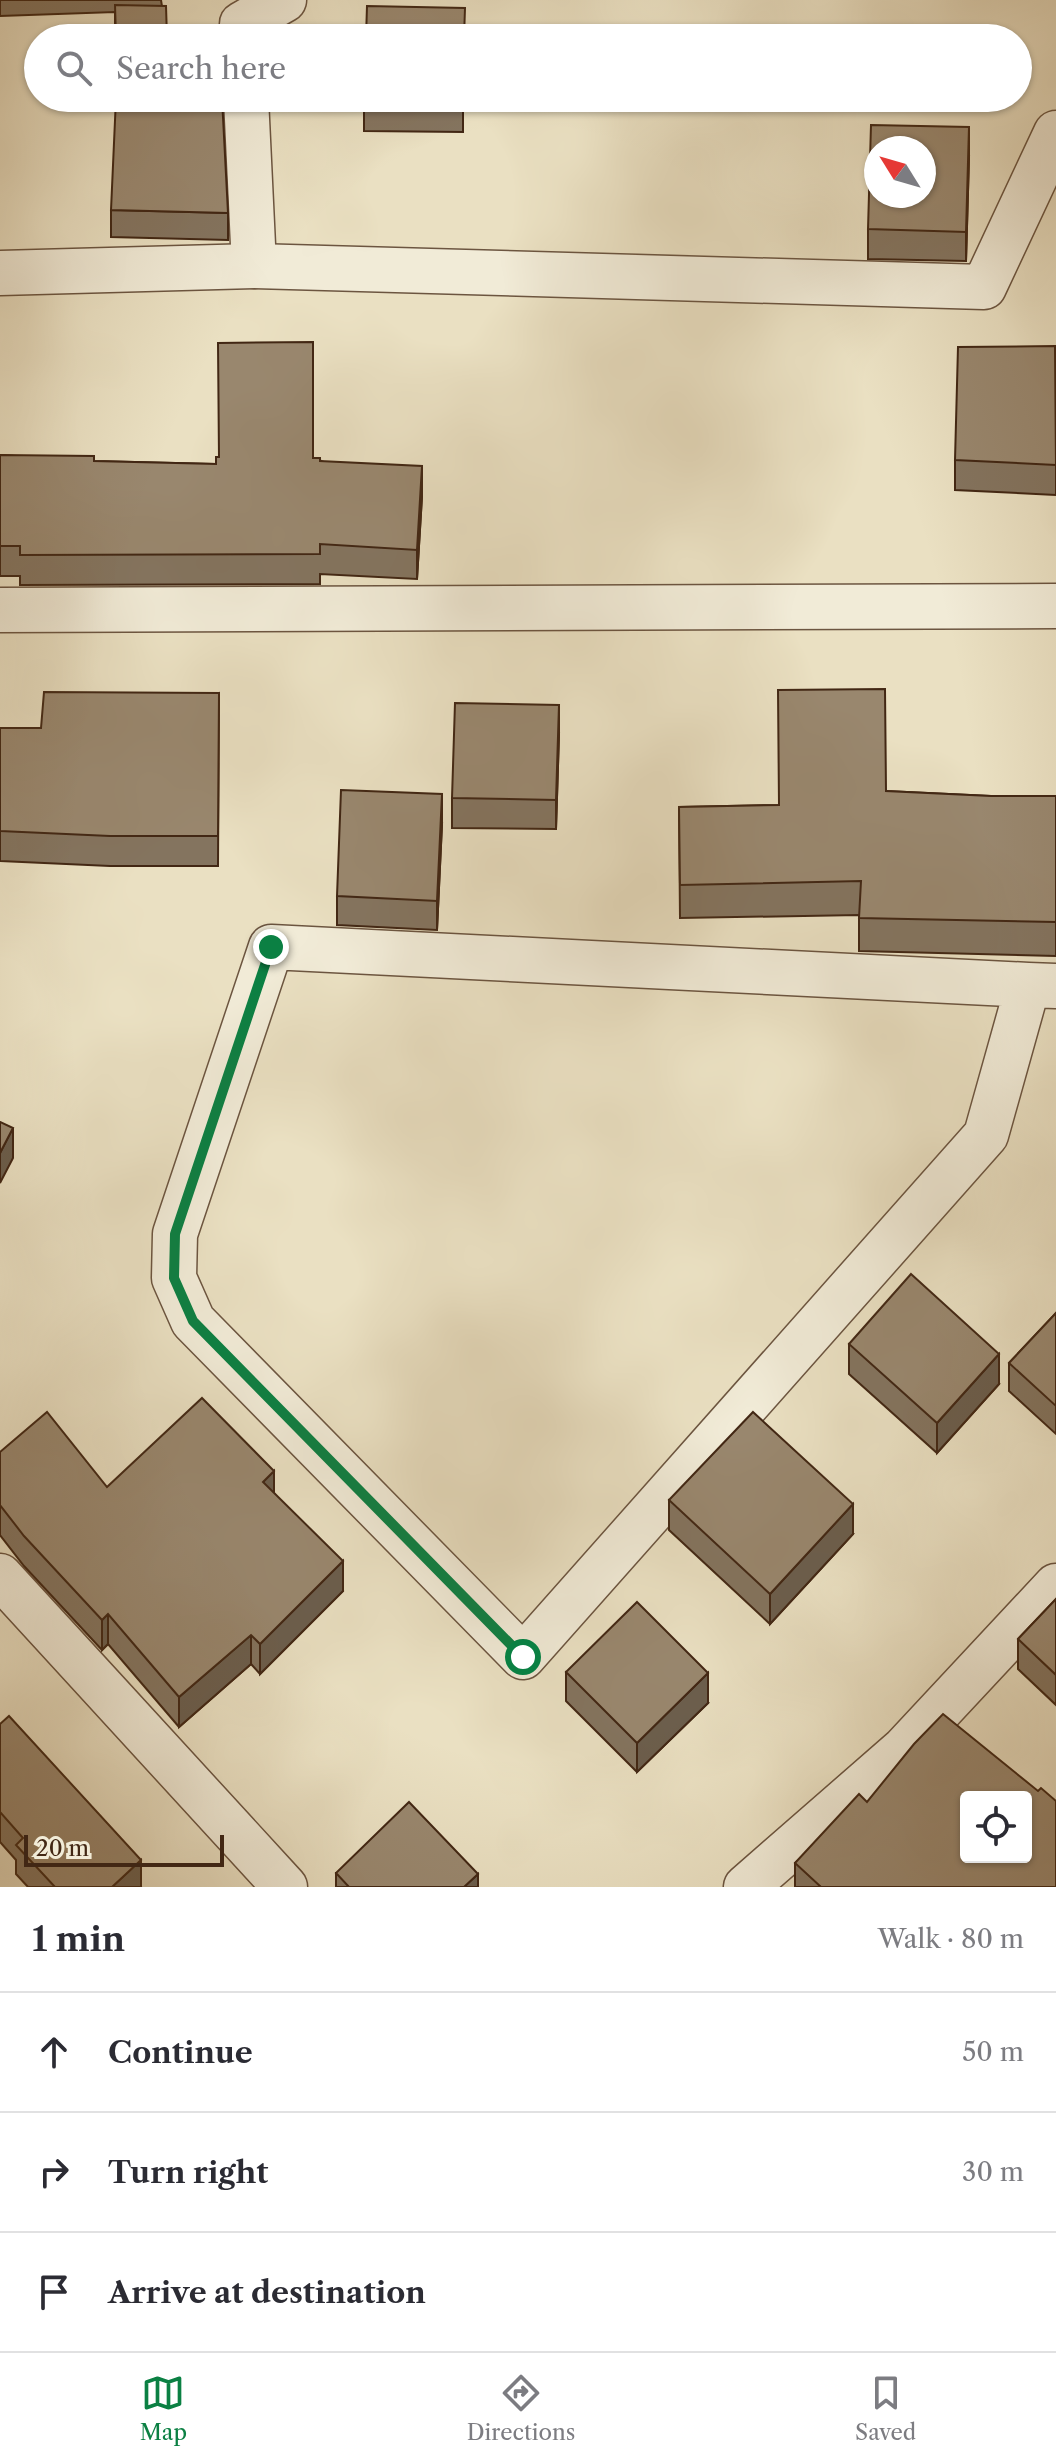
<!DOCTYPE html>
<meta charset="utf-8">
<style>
:root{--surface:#fff;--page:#f2f2f3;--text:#2b2b33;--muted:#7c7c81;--line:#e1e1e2;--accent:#0b8043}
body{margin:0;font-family:"Libre Caslon Text",serif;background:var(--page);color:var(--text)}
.controls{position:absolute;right:24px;bottom:24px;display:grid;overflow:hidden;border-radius:8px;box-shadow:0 2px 6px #0004}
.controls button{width:72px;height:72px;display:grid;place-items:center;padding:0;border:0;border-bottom:2px solid var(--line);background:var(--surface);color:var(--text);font:40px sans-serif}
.compass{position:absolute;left:864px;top:136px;width:72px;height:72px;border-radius:50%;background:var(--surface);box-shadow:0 2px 6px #0004;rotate:307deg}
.scale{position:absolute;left:24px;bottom:20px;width:200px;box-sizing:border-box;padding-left:8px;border:4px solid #422714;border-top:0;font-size:22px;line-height:28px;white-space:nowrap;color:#422714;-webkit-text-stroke:6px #f1ebd7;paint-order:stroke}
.stop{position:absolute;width:24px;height:24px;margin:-18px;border:6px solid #0b8043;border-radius:50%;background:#fff}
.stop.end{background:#0b8043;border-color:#fff;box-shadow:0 2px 8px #0008}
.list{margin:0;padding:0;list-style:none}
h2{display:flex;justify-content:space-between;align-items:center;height:104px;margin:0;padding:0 32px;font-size:34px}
h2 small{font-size:26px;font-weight:400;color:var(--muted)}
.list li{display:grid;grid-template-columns:52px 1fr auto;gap:24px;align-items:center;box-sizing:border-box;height:120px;padding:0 32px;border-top:2px solid var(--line)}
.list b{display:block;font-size:30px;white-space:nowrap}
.list em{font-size:26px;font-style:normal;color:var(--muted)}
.icon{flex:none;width:44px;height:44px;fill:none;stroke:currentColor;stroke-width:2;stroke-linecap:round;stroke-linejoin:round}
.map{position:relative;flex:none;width:1056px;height:1887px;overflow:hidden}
.search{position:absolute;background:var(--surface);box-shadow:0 2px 6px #0004;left:24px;right:24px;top:24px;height:88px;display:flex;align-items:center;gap:20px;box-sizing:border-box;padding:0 28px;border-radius:44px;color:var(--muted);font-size:30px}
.sheet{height:464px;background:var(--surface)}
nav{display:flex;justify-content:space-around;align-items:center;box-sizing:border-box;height:112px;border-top:2px solid var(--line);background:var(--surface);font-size:22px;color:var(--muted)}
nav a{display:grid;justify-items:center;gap:4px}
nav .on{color:var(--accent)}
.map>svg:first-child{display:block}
</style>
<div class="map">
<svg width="1056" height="1887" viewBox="0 0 1056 1887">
<rect width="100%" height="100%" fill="#eae0c2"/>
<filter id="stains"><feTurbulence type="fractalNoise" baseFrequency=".0025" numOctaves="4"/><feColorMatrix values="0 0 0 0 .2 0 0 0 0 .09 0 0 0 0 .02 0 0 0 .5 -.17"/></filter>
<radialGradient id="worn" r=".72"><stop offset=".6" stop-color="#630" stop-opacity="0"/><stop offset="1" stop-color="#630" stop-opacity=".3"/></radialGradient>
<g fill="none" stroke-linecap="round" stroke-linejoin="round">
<defs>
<g id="minor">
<polyline points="242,38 242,24 284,0"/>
<polyline points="246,98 254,266"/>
<polyline points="0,273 254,266 984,287 1056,133"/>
<polyline points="0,610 1056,606"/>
<polyline points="1028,985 986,1135 523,1657 193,1321 174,1278 175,1234 271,947 1028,985 1056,986"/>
<polyline points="0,1576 285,1887"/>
<polyline points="746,1887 904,1749 1056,1586"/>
</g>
</defs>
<use href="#minor" stroke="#6c5540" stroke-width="47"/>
<use href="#minor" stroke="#f1ebd7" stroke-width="44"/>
</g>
<g fill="#84745f" stroke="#422714" stroke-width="2">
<polygon points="0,0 161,0 167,38 115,38 115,12 0,16"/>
<polygon points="364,98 463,98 463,132 364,131"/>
<polygon points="969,157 966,261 868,259 868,229"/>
<polygon points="111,210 228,213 228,240 111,237"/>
<polygon points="1056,351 1056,495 955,490 955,460"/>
<polygon points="0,455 94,461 216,464 313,458 422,496 417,579 320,574 320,584 20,585 20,576 0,576"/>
<polygon points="219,693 218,866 110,866 0,861 0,728 41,728"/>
<polygon points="559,734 556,829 452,828 452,798"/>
<polygon points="886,791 991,796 1056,796 1056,956 859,951 859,915 680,918 679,807 778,805"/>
<polygon points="442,824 437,930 337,925 337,896"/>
<polygon points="1056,1313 1056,1434 1009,1391 1009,1363"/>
<polygon points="849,1344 999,1384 937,1453 849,1374"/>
<polygon points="0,1452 107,1487 274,1493 343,1591 260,1674 251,1664 179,1727 108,1644 102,1650 24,1566 0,1535"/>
<polygon points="669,1500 853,1534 770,1624 669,1530"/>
<polygon points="1056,1599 1056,1705 1018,1669 1018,1639"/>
<polygon points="566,1672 708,1703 637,1772 566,1701"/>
<polygon points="0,1724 141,1887 28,1887 16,1874 16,1860 0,1842"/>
<polygon points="1038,1791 1056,1887 795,1887 795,1863 867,1802"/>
<polygon points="336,1873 478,1887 336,1887"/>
</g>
<g fill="#6b5e4d" stroke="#422714" stroke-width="2">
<polygon points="969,127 969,157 966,261 966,232"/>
<polygon points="422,466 422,496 417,579 417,550"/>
<polygon points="559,705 559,734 556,829 556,800"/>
<polygon points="442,794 442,824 437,930 437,901"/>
<polygon points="13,1128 13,1158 0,1183 0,1153"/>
<polygon points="999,1354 999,1384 937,1453 937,1423"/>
<polygon points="274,1471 274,1500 263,1482"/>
<polygon points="853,1504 853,1534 770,1624 770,1594"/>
<polygon points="343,1561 343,1591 260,1674 260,1644"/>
<polygon points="108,1614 108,1644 102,1650 102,1620"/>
<polygon points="251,1635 251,1664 179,1727 179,1697"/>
<polygon points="708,1673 708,1703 637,1772 637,1743"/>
<polygon points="141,1860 141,1887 112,1887"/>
<polygon points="478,1874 478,1887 464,1887"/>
</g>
<g fill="#99876e" stroke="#422714" stroke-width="2" fill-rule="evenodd">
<polygon points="115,5 166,6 167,38 116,38"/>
<polygon points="367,6 465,8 464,38 366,38"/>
<polygon points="116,98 222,98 228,213 111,210"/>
<polygon points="364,98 463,98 463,103 364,101"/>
<path d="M871 125 969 127 966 232 868 229ZM876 148H924V196H876Z"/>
<polygon points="313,342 313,458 320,458 320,461 422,466 417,550 320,544 320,554 20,555 20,546 0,546 0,455 94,456 94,461 216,464 216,457 219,457 218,343"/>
<polygon points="1055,346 1056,465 955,460 958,347"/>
<polygon points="885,689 886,791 991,796 1056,796 1056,922 859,918 861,881 680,885 679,807 779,805 778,690"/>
<polygon points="44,692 219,693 218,836 110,836 0,831 0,728 41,728"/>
<polygon points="455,703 559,705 556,800 452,798"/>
<polygon points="341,790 442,794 437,901 337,896"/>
<polygon points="0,1122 13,1128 0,1153"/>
<polygon points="911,1274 999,1354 937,1423 849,1344"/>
<polygon points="1056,1313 1056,1406 1009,1363"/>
<polygon points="202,1398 274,1471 263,1482 343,1561 260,1644 251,1635 179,1697 108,1614 102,1620 24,1536 0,1505 0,1452 47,1412 107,1487"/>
<polygon points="753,1412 853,1504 770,1594 669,1500"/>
<polygon points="1056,1599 1056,1675 1018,1639"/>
<polygon points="637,1602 708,1673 637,1743 566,1672"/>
<path d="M943 1714 1038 1791 1041 1788 1056 1801V1887H821L795 1863 859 1794 867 1802 914 1744ZM966 1797H1026V1857H966Z"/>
<polygon points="9,1716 141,1860 112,1887 55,1887 16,1845 23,1838 0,1812 0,1724"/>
<polygon points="409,1802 478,1874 464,1887 349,1887 336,1873"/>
</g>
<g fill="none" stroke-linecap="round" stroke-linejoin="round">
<polyline stroke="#0b8043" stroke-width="10" points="271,947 175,1234 174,1278 193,1321 523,1657"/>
</g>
<rect width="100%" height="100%" filter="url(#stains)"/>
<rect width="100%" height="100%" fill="url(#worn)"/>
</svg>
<div class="controls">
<button><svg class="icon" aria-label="locate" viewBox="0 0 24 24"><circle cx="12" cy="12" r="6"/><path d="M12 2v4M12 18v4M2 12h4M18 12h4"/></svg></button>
</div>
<svg class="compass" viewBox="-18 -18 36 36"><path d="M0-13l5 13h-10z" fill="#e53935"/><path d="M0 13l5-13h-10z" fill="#7c7c81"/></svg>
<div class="scale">20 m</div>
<div class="stop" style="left:523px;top:1657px"></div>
<div class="stop end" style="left:271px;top:947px"></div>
<div class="search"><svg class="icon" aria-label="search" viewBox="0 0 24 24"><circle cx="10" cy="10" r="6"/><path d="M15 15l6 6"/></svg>Search here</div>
</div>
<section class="sheet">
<h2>1 min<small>Walk · 80 m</small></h2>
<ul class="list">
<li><svg class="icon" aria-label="ahead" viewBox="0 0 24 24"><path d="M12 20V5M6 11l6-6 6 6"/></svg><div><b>Continue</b></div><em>50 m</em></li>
<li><svg class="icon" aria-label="right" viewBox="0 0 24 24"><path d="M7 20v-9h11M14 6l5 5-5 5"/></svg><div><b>Turn right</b></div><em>30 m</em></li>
<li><svg class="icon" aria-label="arrive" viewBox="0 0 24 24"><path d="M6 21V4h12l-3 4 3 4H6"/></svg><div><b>Arrive at destination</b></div></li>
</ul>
</section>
<nav>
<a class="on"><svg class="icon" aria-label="map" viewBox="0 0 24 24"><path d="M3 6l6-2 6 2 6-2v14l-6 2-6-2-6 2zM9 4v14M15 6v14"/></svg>Map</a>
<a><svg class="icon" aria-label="directions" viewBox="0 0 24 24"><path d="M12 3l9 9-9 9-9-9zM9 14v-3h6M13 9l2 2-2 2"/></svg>Directions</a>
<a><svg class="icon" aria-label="saved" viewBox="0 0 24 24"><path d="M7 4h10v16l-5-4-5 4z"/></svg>Saved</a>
</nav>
